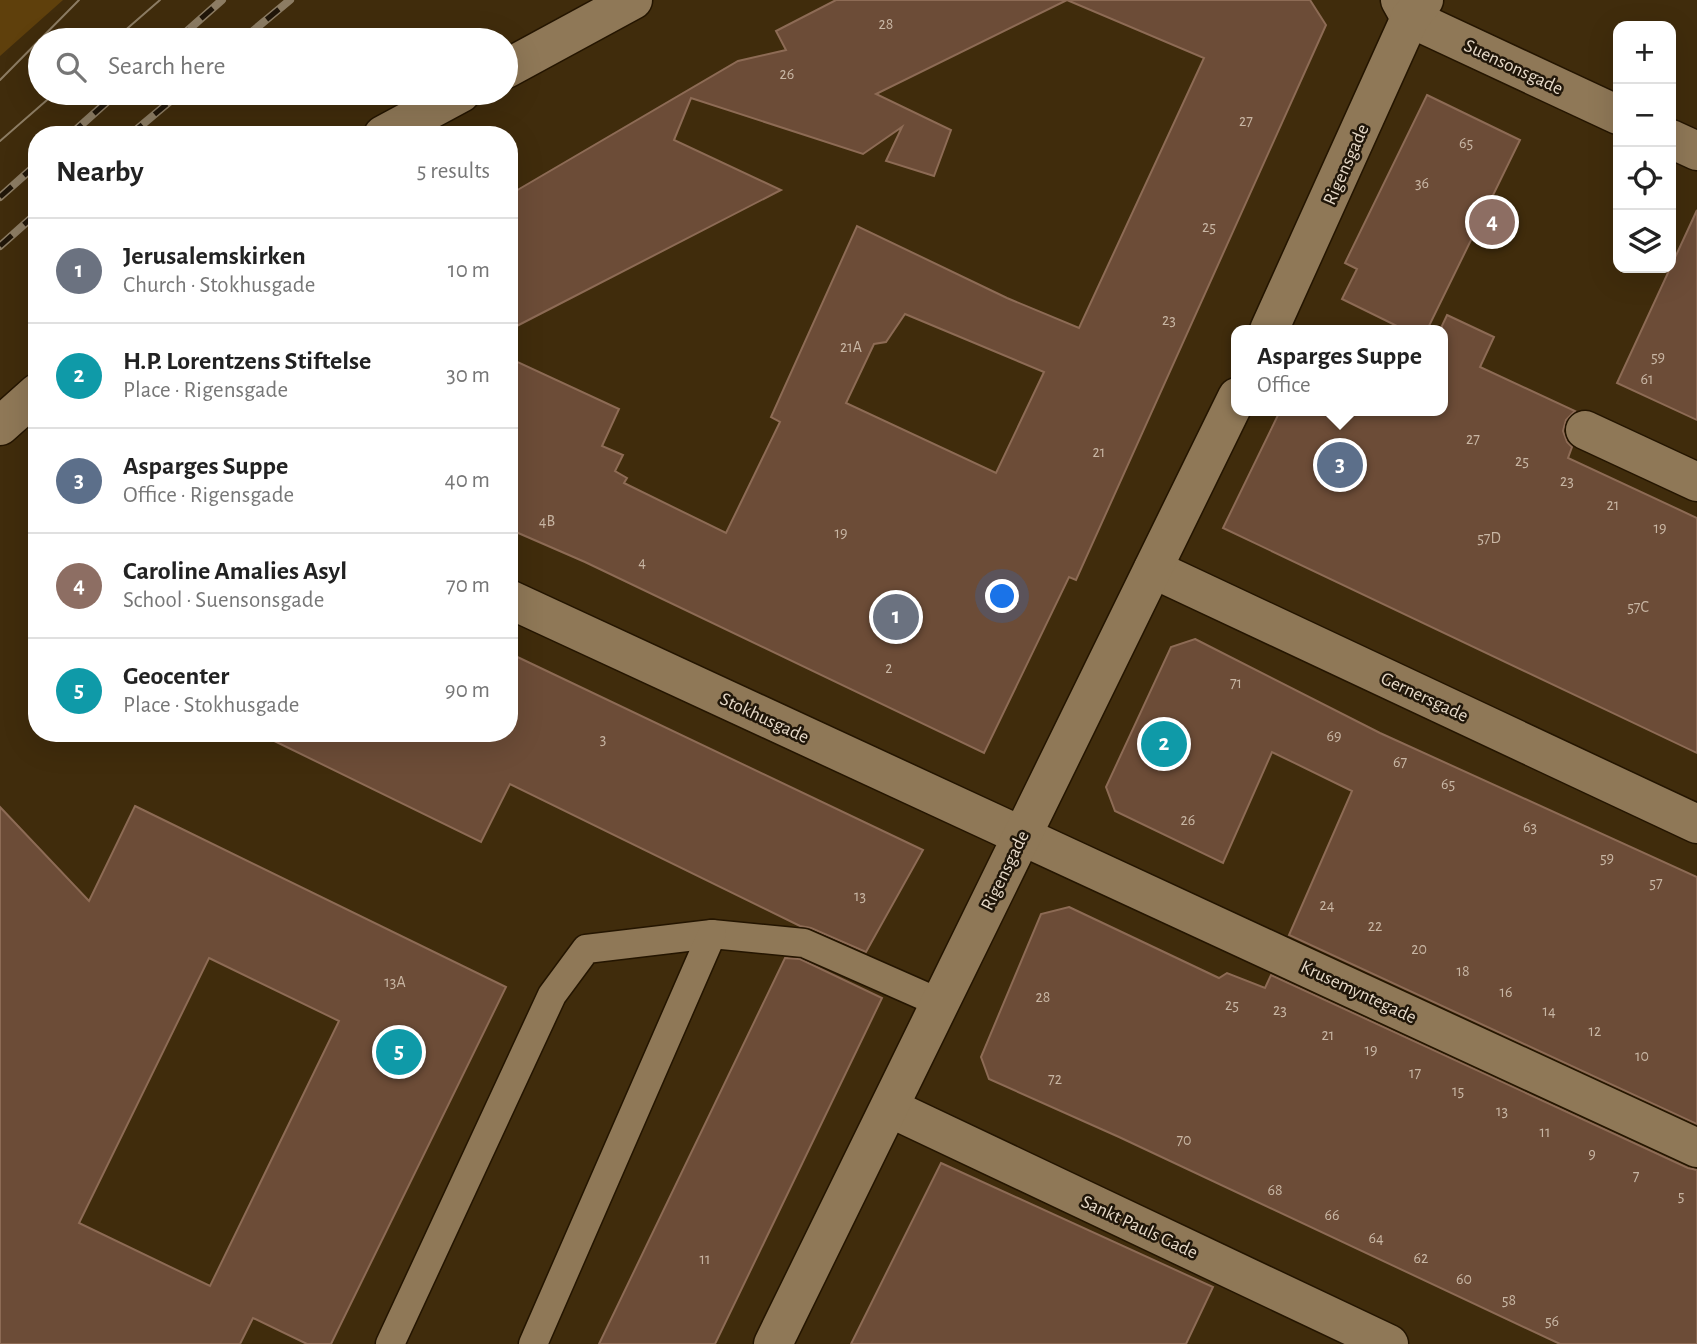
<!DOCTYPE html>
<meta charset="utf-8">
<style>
:root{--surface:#fff;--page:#f2f2f2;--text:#222;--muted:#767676;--line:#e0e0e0;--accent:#506684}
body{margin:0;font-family:"Alegreya Sans",sans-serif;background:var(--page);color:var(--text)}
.controls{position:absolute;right:21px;top:21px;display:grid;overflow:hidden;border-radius:14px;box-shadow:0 7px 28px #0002}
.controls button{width:63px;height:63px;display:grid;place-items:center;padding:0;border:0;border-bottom:2px solid var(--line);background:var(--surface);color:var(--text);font:35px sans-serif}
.you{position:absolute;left:1003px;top:597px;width:24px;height:24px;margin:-18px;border:5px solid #fff;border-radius:50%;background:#1a73e8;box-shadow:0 0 0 10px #1a73e833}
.badge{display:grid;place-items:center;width:46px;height:46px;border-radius:50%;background:var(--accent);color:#fff;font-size:23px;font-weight:700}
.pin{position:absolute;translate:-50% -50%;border:4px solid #fff;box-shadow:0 2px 7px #0006}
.popup{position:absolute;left:1231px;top:325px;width:217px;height:91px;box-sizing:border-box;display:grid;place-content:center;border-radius:14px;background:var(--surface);filter:drop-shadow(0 2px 5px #0005);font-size:23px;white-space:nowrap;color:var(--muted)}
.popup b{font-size:26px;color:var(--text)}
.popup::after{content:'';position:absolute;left:50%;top:100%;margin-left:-14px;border:14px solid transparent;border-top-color:var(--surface)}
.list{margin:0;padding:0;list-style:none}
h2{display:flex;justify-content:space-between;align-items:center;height:91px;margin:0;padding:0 28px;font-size:30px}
h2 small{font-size:23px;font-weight:400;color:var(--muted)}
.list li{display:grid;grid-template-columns:46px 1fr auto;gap:21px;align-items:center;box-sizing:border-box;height:105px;padding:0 28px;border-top:2px solid var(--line)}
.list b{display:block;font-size:26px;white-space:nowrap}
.list p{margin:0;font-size:23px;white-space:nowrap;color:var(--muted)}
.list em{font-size:23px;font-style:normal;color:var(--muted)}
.icon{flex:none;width:38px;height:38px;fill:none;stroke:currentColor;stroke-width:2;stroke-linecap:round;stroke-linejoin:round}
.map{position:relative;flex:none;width:1697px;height:1344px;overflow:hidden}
.search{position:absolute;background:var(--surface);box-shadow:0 7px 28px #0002;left:28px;top:28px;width:490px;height:77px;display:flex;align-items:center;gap:18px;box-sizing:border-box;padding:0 24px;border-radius:38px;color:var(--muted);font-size:26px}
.panel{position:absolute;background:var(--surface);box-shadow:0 7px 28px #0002;left:28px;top:126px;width:490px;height:616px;border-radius:28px}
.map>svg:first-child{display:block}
</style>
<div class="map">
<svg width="1697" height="1344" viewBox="0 0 1697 1344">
<rect width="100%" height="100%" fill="#402c0c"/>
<polygon fill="#5f400c" points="0,0 63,0 0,56"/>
<g fill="#6c4c37" stroke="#8d6b55" stroke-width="2" fill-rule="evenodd">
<polygon points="836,0 1067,0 876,94 951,130 934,176 886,161 902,127 863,154 691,98 674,140 781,190 509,330 509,195 738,61 786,50 776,31"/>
<path d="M1067 0H1310L1326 25 1076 580 1069 577 984 753 585 562 509 529V358L619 409 602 446 623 455 615 471 627 478 624 483 726 533 780 422 771 417 857 226 1007 298 1079 328 1204 58ZM905 314 1044 372 996 473 846 403 874 344 886 342Z"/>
<polygon points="1427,95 1520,140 1427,330 1405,330 1342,299 1357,269 1345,263"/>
<polygon points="1697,210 1697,420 1617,383"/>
<polygon points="1447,315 1494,337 1480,367 1575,411 1566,420 1563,431 1567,442 1572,447 1568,458 1697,518 1697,753 1223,528 1280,411 1443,411 1443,330 1440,330"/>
<polygon points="1195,639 1380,733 1697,877 1697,1124 1289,935 1352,791 1272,752 1223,863 1115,811 1106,787 1171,647"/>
<polygon points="509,653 923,850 866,952 811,928 800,926 510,784 481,842 258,733 509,733"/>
<path d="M135 806 506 987 331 1344H307L253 1318 240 1344H0V807L89 901ZM209 958 339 1021 210 1286 79 1223Z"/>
<polygon points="1069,907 1219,978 1227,973 1265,988 1271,975 1688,1168 1697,1170 1697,1344 1560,1344 1119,1137 989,1079 981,1057 1041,914"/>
<polygon points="785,958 800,959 882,998 715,1344 599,1344"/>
<polygon points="941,1163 1213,1287 1186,1344 851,1344"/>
</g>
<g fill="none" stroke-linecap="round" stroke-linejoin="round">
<defs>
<g id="lane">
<polyline points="390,1344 552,995 586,949 712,934 804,943 940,1003"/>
<polyline points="533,1344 712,934"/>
</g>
<g id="street">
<polyline points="1400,0 1410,18 1618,115"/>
<polyline points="1671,139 1697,151"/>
<polyline points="1269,330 1410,18 1424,0"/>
<polyline points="1585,430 1697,482"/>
<polyline points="1153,569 1697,824"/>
<polyline points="509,599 1697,1148"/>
<polyline points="890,1108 1389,1344"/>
<polyline points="773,1344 1237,397"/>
</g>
<g id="secondary">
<polyline points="506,69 633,0"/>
<polyline points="383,135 461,93"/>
<polyline points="0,426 37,393"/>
</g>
</defs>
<use href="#lane" stroke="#241500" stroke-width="31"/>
<use href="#street" stroke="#241500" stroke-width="41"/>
<use href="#secondary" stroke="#241500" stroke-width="41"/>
<use href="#lane" stroke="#8f7857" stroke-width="28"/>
<use href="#street" stroke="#8f7857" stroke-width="38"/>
<use href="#secondary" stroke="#8f7857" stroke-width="38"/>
<g stroke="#8c7c63" stroke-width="2">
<polyline points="114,40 160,0"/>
<polyline points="0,80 79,0"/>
<polyline points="0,141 55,93"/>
</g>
<defs>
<g id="rail">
<polyline points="177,40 222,0"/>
<polyline points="242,40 290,0"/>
<polyline points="70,135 117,93"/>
<polyline points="130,135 180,93"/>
<polyline points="0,197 37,164"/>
<polyline points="0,246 37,213"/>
</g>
</defs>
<use href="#rail" stroke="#8c7c63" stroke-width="8"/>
<use href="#rail" stroke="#201609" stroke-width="5" stroke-dasharray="16" stroke-linecap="butt"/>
</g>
<g text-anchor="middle" stroke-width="5" stroke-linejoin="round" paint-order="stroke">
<g font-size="16" fill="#c8b6a4">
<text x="886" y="29">28</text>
<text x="787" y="79">26</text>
<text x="1246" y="126">27</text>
<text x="1466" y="148">65</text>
<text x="1422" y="188">36</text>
<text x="1209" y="232">25</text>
<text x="1169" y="325">23</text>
<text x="851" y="352">21A</text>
<text x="1658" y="362">59</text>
<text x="1647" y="384">61</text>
<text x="1473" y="444">27</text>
<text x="1099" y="457">21</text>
<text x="1522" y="466">25</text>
<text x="1567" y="486">23</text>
<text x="1613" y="510">21</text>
<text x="547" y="526">4B</text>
<text x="1660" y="533">19</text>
<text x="841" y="538">19</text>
<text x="1489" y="543">57D</text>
<text x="642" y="567">4</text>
<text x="1638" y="612">57C</text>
<text x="889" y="673">2</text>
<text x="1236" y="688">71</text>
<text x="1334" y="741">69</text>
<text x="603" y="744">3</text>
<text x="1400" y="767">67</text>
<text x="1448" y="789">65</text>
<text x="1188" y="825">26</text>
<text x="1530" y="832">63</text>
<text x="1607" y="863">59</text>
<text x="1656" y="888">57</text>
<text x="860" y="901">13</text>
<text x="1327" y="910">24</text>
<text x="1375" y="931">22</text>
<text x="1419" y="954">20</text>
<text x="1463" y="976">18</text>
<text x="395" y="987">13A</text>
<text x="1506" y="997">16</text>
<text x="1043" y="1002">28</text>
<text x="1232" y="1010">25</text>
<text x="1280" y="1015">23</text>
<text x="1549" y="1016">14</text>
<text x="1595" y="1036">12</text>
<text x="1328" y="1040">21</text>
<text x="1371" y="1055">19</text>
<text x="1642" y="1061">10</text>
<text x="1415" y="1078">17</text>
<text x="1055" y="1084">72</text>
<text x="1458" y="1096">15</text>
<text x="1502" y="1116">13</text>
<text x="1545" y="1137">11</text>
<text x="1184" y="1145">70</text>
<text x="1592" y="1159">9</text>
<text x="1636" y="1181">7</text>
<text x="1275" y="1195">68</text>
<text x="1681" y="1201">5</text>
<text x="1332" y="1220">66</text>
<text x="1376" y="1243">64</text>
<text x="1421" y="1263">62</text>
<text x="705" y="1264">11</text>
<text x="1464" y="1284">60</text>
<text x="1509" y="1305">58</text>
<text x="1552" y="1326">56</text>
</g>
<g font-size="19" fill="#e6d9c8" stroke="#201609">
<text transform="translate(1514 66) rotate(25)" y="7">Suensonsgade</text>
<text transform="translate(1345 164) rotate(-66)" y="7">Rigensgade</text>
<text transform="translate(1425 696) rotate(25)" y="7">Gernersgade</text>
<text transform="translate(765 717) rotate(25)" y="7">Stokhusgade</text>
<text transform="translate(1004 870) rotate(-64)" y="7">Rigensgade</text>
<text transform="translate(1359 991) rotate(25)" y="7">Krusemyntegade</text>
<text transform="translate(1140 1226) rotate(25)" y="7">Sankt Pauls Gade</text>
</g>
</g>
</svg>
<div class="controls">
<button>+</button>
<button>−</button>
<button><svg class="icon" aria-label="locate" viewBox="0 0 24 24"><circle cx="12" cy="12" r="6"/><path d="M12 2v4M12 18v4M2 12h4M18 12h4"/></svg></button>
<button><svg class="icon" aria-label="layers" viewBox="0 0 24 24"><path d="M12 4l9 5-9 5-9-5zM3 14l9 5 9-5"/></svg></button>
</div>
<div class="you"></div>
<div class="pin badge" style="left:896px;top:617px;background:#6b7280">1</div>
<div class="pin badge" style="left:1164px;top:744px;background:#0f9aa8">2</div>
<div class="pin badge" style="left:1340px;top:465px;background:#5c6f8a">3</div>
<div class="popup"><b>Asparges Suppe</b>Office</div>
<div class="pin badge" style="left:1492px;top:222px;background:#8d6e63">4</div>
<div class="pin badge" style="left:399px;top:1052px;background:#0f9aa8">5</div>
<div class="search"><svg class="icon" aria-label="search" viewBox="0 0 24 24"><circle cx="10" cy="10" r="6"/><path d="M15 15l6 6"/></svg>Search here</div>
<section class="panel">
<h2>Nearby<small>5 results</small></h2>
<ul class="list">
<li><span class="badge" style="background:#6b7280">1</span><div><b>Jerusalemskirken</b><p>Church · Stokhusgade</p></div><em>10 m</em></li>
<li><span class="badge" style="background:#0f9aa8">2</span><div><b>H.P. Lorentzens Stiftelse</b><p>Place · Rigensgade</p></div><em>30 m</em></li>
<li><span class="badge" style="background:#5c6f8a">3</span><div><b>Asparges Suppe</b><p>Office · Rigensgade</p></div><em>40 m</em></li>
<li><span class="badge" style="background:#8d6e63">4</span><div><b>Caroline Amalies Asyl</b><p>School · Suensonsgade</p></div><em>70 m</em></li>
<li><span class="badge" style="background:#0f9aa8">5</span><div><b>Geocenter</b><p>Place · Stokhusgade</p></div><em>90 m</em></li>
</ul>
</section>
</div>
